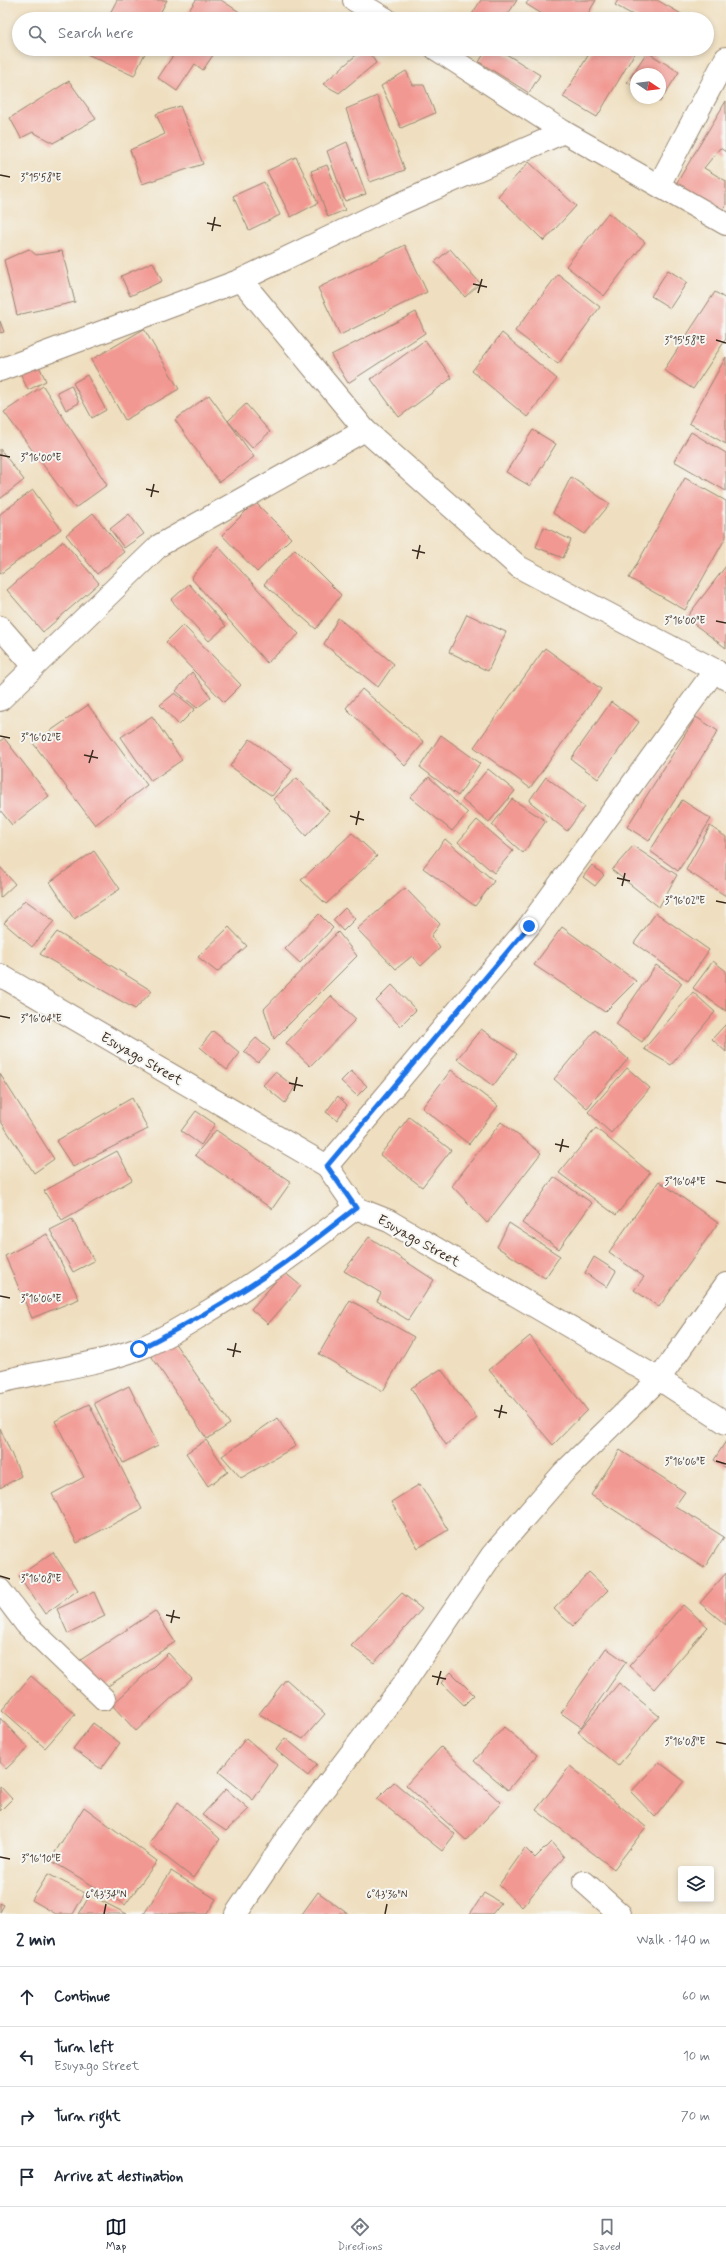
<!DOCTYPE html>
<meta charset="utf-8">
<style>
:root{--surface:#fff;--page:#f6f6f7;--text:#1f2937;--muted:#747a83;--line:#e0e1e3;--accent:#111827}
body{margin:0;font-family:Mynerve,sans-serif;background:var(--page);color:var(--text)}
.controls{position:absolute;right:12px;bottom:12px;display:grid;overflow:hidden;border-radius:4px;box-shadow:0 2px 6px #0003}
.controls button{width:36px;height:36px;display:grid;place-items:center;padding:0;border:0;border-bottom:1px solid var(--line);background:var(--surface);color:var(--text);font:20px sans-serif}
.compass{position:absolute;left:630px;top:68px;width:36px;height:36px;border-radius:50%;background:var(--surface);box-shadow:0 2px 6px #0003;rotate:103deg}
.stop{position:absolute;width:12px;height:12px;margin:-9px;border:3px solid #1a73e8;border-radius:50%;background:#fff}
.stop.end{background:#1a73e8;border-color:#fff;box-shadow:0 1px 4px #0008}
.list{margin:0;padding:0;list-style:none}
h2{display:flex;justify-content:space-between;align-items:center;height:52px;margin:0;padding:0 16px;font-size:17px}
h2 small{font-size:13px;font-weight:400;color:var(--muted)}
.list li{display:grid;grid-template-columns:26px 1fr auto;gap:12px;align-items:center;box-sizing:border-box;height:60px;padding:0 16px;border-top:1px solid var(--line)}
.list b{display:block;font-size:15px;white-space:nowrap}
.list p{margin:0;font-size:13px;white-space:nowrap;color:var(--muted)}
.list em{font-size:13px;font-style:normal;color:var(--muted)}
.icon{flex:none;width:22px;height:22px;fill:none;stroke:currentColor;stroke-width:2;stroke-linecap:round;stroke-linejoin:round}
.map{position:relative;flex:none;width:726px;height:1914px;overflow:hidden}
.search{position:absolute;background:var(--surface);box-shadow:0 2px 6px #0003;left:12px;right:12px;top:12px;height:44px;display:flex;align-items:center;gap:10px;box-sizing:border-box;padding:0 14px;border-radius:22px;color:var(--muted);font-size:15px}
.sheet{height:292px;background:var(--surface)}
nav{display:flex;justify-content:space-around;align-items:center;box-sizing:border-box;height:56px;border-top:1px solid var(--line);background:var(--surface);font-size:11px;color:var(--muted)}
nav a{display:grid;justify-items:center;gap:2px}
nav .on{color:var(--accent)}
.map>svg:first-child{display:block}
</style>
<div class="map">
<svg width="726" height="1914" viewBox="0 0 726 1914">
<rect width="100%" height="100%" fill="#f6f6f2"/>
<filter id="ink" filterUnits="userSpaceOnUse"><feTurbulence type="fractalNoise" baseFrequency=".025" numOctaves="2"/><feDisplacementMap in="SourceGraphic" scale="8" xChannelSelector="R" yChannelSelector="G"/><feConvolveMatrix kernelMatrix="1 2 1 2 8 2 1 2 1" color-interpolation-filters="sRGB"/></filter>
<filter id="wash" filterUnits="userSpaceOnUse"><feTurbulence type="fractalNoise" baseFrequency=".012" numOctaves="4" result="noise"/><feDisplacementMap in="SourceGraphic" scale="16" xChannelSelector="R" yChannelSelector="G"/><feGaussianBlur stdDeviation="0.9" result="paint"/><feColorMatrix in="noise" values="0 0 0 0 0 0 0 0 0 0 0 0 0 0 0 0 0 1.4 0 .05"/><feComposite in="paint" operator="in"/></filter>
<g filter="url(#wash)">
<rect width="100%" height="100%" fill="#efdfc0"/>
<g id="blocks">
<g fill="#f29892">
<polygon points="117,0 167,0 157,19 107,19"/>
<polygon points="196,0 221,0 241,13 237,19 183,19"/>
<polygon points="481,0 517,0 505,19 469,19"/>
<polygon points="529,0 596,0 585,19 550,19 526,4"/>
<polygon points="618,0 657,0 690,19 640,19 615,5"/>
<polygon points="90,49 143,49 146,51 134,76 87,54"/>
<polygon points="174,49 217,49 203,70 195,64 177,91 158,78 176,51"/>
<polygon points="363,49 367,49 376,63 339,93 323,84"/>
<polygon points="487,49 498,49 540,75 529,93 479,62"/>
<polygon points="592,49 637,49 597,117 563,97"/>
<polygon points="647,52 679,72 660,102 653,98 660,98 660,74 636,74 636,87 627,82"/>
<polygon points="406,71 413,85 424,85 435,113 401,128 381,86"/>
<polygon points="69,81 96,119 53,143 33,132 21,138 10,118"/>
<polygon points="377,96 405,170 370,182 346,109"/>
<polygon points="726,101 726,152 720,148 704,168 726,181 726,205 723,210 676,184"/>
<polygon points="180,106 203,164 142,184 130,150 165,134 156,114"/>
<polygon points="347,142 366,194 345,201 327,151"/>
<polygon points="296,157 318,203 291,217 267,171"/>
<polygon points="529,162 576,206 544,241 498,196"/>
<polygon points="327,165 345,210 328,217 311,171"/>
<polygon points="264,182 280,215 249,230 233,196"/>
<polygon points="608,213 645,242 604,296 566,266"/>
<polygon points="405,245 427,292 340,335 318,288"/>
<polygon points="29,249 36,255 62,251 75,302 17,315 4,260"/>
<polygon points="450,249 480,283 465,297 435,262"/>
<polygon points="153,262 162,281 130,296 121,276"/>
<polygon points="668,270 687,282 670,308 651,296"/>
<polygon points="558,274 600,307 558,364 515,331"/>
<polygon points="715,292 726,299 726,339 693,389 664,370"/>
<polygon points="416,312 425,333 348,383 331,355"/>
<polygon points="0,321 4,332 0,333"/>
<polygon points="144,329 179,389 125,420 91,360"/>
<polygon points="502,333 557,379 527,417 472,371"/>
<polygon points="425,340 452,378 399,417 371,379"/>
<polygon points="726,357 726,444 689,423"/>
<polygon points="38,364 46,381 28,390 20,373"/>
<polygon points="87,375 106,410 92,418 73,383"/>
<polygon points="71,385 79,403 66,410 57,392"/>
<polygon points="43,386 107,485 75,508 4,412"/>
<polygon points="209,395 254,457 219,482 175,420"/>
<polygon points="246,404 270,432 252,448 228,421"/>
<polygon points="533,430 556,444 530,486 506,472"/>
<polygon points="691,432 726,453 726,491 674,461"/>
<polygon points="0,449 24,480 0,499"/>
<polygon points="571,477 610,504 585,534 553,513"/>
<polygon points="685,478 726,501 726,537 685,610 629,578"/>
<polygon points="33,490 61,529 0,574 0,514"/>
<polygon points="255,502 291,538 257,572 222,535"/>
<polygon points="93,513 124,552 97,574 66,535"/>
<polygon points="129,514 144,534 124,548 110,529"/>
<polygon points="544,527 571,540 563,558 536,547"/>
<polygon points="63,541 99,583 43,632 7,590"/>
<polygon points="218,546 299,634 267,663 191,578"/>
<polygon points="295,549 341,595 316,629 264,584"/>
<polygon points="726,566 726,648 686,618"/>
<polygon points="189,584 226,626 209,641 171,600"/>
<polygon points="467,614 506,632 488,671 449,652"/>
<polygon points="338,618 394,664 378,687 324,644"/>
<polygon points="183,625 241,685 224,702 166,642"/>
<polygon points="545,648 601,689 530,788 474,747"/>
<polygon points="192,672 211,697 197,708 176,691"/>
<polygon points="362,689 424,742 405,766 346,708"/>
<polygon points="175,693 195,709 179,725 160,705"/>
<polygon points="611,702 639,722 598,779 571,759"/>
<polygon points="88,705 147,785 95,825 33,743"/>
<polygon points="152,716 182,760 151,781 121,737"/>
<polygon points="696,717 718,731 649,841 627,827"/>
<polygon points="441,735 480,763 458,796 420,767"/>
<polygon points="4,738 49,796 12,825 0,810 0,741"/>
<polygon points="250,739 292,770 272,796 230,766"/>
<polygon points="488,769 515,791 489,822 462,800"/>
<polygon points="429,777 468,813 452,831 410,797"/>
<polygon points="546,777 585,807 567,831 529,801"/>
<polygon points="297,778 329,811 306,836 273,799"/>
<polygon points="512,799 546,821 523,853 492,825"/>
<polygon points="682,800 711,819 678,871 650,851"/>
<polygon points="477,820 513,851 494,873 458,842"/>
<polygon points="710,826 726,837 726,896 686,870"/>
<polygon points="352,833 377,856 326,904 301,880"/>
<polygon points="445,839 494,881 475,906 423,868"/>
<polygon points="633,846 677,875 659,907 612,870"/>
<polygon points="94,851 120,889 74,919 50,882"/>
<polygon points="592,865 604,875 595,886 583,877"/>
<polygon points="0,867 15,884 0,898"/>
<polygon points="405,888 440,924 431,936 440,948 421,966 412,956 396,969 357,929"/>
<polygon points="25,900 54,921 32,947 4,923"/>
<polygon points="345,908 355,919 343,931 333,920"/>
<polygon points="656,913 709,950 688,981 634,943"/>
<polygon points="319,914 333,928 300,963 285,949"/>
<polygon points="229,927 247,946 217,972 198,957"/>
<polygon points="562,927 636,981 605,1012 534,965"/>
<polygon points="57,932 152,991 135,1009 40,954"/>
<polygon points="338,932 357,956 274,1039 264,1009"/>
<polygon points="713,961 726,971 726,1011 693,988"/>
<polygon points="656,965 682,983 642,1042 616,1024"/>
<polygon points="392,985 416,1010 400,1026 376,1001"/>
<polygon points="693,992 715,1012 671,1065 644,1049"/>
<polygon points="331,996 356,1019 310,1066 286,1043"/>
<polygon points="726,1024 726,1052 712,1039"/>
<polygon points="481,1029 517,1054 493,1086 457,1059"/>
<polygon points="595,1030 628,1059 587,1108 554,1079"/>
<polygon points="213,1031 240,1053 227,1070 200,1047"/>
<polygon points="256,1038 270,1050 258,1063 244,1051"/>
<polygon points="627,1068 650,1088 611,1133 588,1112"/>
<polygon points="451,1070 498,1106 469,1144 422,1108"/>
<polygon points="351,1071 367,1086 357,1096 341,1081"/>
<polygon points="275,1072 295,1087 285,1103 263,1085"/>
<polygon points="0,1074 54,1159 34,1173 0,1120"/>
<polygon points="338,1096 347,1105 337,1120 326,1112"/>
<polygon points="132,1098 148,1129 73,1167 56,1141"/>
<polygon points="196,1111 215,1124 201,1145 181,1131"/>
<polygon points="409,1117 451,1150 422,1187 380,1155"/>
<polygon points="501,1122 541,1153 487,1223 452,1186"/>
<polygon points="596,1128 650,1173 616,1215 559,1173"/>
<polygon points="216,1130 291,1182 272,1209 195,1155"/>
<polygon points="117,1151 132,1180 62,1220 44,1191"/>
<polygon points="554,1177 592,1203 559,1249 522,1223"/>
<polygon points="659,1181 718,1223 659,1307 634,1290 644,1277 609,1252"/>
<polygon points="72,1219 94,1261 73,1272 50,1230"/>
<polygon points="509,1223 560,1256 545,1278 497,1247"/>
<polygon points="47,1234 79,1299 32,1318 5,1256"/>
<polygon points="369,1237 434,1280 408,1320 377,1301 381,1293 344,1271"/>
<polygon points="594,1257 616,1271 607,1287 585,1273"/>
<polygon points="284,1272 301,1286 268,1324 251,1309"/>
<polygon points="350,1300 414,1337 383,1391 319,1354"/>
<polygon points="530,1336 587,1410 553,1445 489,1370"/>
<polygon points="172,1339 230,1424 207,1439 150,1354"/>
<polygon points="441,1369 477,1418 446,1445 411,1388"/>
<polygon points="129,1386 158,1445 123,1463 94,1403"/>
<polygon points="89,1404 142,1509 77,1543 52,1494 84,1477 55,1421"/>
<polygon points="277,1418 296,1446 241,1478 222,1456"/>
<polygon points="0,1428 21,1476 0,1488"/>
<polygon points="206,1440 228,1472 208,1486 186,1453"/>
<polygon points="726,1441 726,1468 714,1460"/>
<polygon points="620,1450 685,1492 675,1506 724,1537 704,1568 591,1495"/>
<polygon points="420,1484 448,1530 418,1548 391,1502"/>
<polygon points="53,1552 78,1590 45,1614 19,1576"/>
<polygon points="589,1572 608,1590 573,1626 554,1609"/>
<polygon points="726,1573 726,1625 700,1603"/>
<polygon points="94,1592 105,1616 68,1634 57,1609"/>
<polygon points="402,1593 422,1609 374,1663 351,1646"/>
<polygon points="683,1605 708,1627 654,1689 629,1666"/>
<polygon points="155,1611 175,1642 99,1692 79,1661"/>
<polygon points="606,1648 626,1662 581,1727 561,1713"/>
<polygon points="168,1653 192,1679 136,1731 112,1705"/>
<polygon points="451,1672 474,1695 464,1705 441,1683"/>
<polygon points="31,1676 75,1714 45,1748 2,1710"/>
<polygon points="286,1679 325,1714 303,1739 259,1714"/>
<polygon points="619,1683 659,1716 618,1766 578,1732"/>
<polygon points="0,1718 28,1748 6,1769 0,1762"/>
<polygon points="93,1723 120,1743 101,1769 73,1749"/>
<polygon points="504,1727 537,1755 508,1790 474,1761"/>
<polygon points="246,1738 277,1765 253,1800 219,1772"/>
<polygon points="285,1738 317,1764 308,1776 276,1750"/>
<polygon points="441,1747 501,1803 466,1840 406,1785"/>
<polygon points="659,1762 684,1781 655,1817 631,1792"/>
<polygon points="570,1766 646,1827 614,1869 536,1810"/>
<polygon points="394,1782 455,1834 442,1851 377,1799"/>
<polygon points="0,1786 12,1799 0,1811"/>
<polygon points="226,1789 249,1809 226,1831 202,1815"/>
<polygon points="178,1802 220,1839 193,1878 149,1844"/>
<polygon points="84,1807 157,1861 125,1905 50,1860"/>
<polygon points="551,1842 564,1857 522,1907 499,1885 525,1848 535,1858"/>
<polygon points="171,1871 216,1899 207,1914 144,1914"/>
<polygon points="48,1874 85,1893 73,1914 56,1914 32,1900"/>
<polygon points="318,1892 348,1914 302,1914"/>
<polygon points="484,1893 501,1903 492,1914 470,1914"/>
<polygon points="90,1895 127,1914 79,1914"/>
<polygon points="0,1903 4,1905 0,1912"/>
</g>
</g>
</g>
<g filter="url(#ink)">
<use href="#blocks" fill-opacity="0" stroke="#95846f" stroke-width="1"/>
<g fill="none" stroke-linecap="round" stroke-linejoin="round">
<defs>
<g id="minor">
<polyline points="354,0 386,19"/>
<polyline points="436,49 564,132 726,224"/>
<polyline points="659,185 726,58"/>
<polyline points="241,280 365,430 519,567 715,670 726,679"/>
<polyline points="0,370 241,280 386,210 564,132"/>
<polyline points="0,627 34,666"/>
<polyline points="0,700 160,545 365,430"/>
<polyline points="0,975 327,1166 356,1208 389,1221 659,1379 726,1423"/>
<polyline points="327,1166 529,926 715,670"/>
<path d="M0 1382C46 1370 93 1366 138 1349 160 1341 182 1327 202 1315 256 1283 306 1246 356 1208"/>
<polyline points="0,1590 26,1624 104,1699"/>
<polyline points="584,1882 620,1914"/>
<polyline points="236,1914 291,1832 403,1685 492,1555 564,1472 659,1379 726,1284"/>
</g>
</defs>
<use href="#minor" stroke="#95846f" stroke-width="24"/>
<use href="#minor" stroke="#fff" stroke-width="22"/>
</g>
</g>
<g fill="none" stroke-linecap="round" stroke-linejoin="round" filter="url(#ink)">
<path stroke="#1a73e8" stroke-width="5" d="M139 1349C188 1324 236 1297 281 1265 306 1247 331 1227 356 1208L327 1166 529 926"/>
</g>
<path fill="none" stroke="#3b2a1e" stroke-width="1.5" d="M0 175 10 177M207 223 221 226M212 231 215 217M473 284 487 287M478 293 482 279M716 340 726 343M0 455 10 457M146 489 159 492M151 497 154 484M412 550 425 553M417 559 420 545M716 621 726 623M0 736 10 738M84 755 98 758M89 763 93 750M350 816 364 820M356 825 359 811M617 878 630 881M622 886 625 873M716 901 726 903M0 1016 10 1018M289 1083 303 1086M294 1091 297 1077M555 1144 569 1147M560 1152 563 1139M716 1181 726 1183M0 1296 10 1298M227 1349 241 1352M233 1357 236 1343M494 1410 507 1413M499 1418 502 1405M716 1461 726 1464M0 1576 10 1579M166 1615 180 1618M171 1623 174 1610M432 1676 446 1679M437 1685 441 1671M716 1742 726 1744M0 1857 10 1859M104 1914 106 1904M385 1914 387 1904"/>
<g text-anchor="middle" stroke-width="4" stroke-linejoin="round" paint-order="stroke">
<g font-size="14" fill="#3b2a1e" stroke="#f6f6f2">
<text transform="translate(142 1058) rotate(30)" y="5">Esuyago Street</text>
<text transform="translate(419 1240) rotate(29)" y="5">Esuyago Street</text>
</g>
</g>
<g font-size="10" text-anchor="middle" fill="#3b2a1e" stroke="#f6f6f2" stroke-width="4" stroke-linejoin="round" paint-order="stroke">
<text x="41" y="181">3°15'58"E</text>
<text x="685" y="344">3°15'58"E</text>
<text x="41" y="461">3°16'00"E</text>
<text x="685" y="624">3°16'00"E</text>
<text x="41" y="741">3°16'02"E</text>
<text x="685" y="904">3°16'02"E</text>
<text x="41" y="1022">3°16'04"E</text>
<text x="685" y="1185">3°16'04"E</text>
<text x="41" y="1302">3°16'06"E</text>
<text x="685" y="1465">3°16'06"E</text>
<text x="41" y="1582">3°16'08"E</text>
<text x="685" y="1745">3°16'08"E</text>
<text x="41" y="1862">3°16'10"E</text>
<text x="106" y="1898">6°43'34"N</text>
<text x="387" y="1898">6°43'36"N</text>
</g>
</svg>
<div class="controls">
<button><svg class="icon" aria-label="layers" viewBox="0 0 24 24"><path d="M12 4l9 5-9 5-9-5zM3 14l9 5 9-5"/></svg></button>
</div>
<svg class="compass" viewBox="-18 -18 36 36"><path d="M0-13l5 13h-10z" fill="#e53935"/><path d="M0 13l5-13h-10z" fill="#747a83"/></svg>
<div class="stop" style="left:139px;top:1349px"></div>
<div class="stop end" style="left:529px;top:926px"></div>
<div class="search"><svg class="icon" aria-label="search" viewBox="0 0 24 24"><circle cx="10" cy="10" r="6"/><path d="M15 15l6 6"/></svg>Search here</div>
</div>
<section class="sheet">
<h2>2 min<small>Walk · 140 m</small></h2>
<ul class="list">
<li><svg class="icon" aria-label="ahead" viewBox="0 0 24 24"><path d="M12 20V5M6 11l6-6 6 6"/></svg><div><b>Continue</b></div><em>60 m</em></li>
<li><svg class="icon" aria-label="left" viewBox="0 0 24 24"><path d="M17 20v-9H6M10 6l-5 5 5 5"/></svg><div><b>Turn left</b><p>Esuyago Street</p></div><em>10 m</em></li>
<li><svg class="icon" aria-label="right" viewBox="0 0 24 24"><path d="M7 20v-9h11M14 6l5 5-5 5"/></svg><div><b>Turn right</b></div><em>70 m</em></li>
<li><svg class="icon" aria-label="arrive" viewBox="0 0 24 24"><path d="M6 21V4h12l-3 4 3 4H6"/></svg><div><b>Arrive at destination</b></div></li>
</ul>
</section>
<nav>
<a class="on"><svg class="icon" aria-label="map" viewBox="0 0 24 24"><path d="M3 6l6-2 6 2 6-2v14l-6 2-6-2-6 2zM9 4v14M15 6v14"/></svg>Map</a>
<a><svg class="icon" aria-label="directions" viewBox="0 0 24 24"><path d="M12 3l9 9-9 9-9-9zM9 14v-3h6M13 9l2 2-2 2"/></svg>Directions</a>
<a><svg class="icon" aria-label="saved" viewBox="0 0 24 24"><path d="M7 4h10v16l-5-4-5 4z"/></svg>Saved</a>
</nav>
